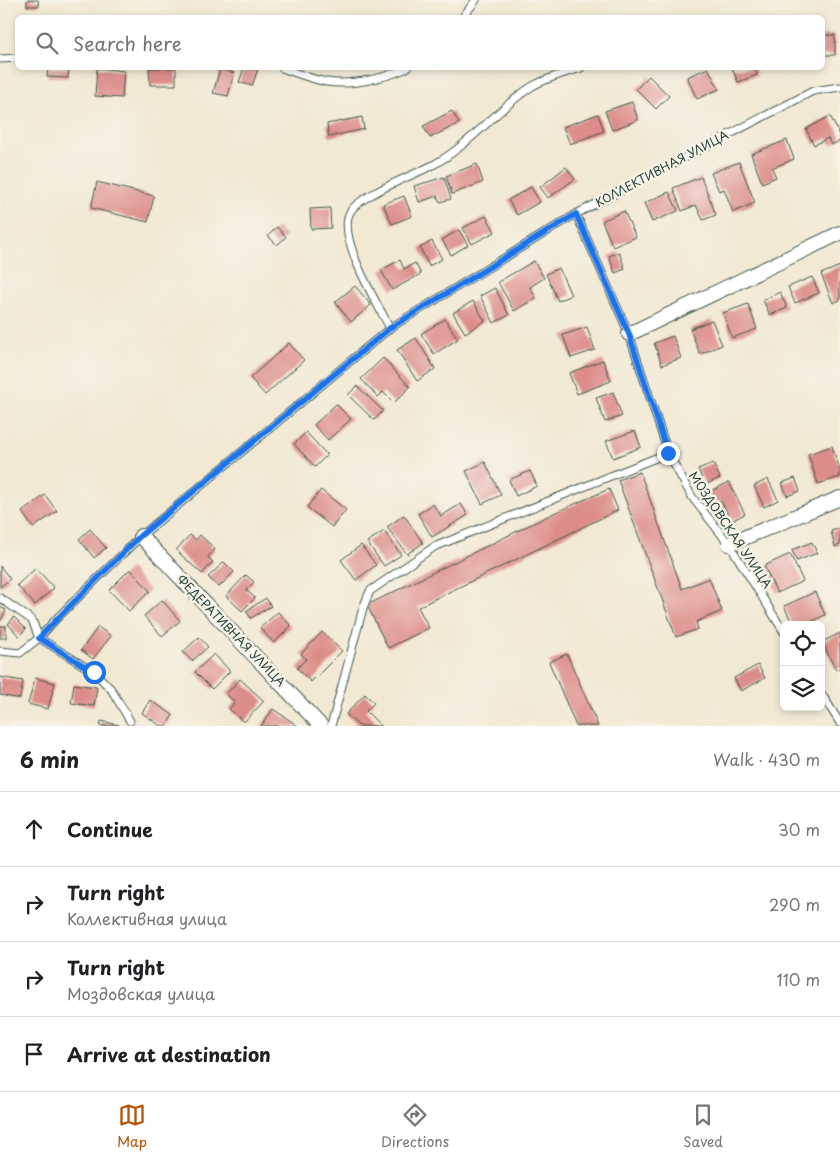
<!DOCTYPE html>
<meta charset="utf-8">
<style>
:root{--surface:#fff;--page:#f2f2f2;--text:#202124;--muted:#757577;--line:#e0e0e0;--accent:#b45309}
body{margin:0;font-family:"Playpen Sans",sans-serif;background:var(--page);color:var(--text)}
.controls{position:absolute;right:15px;bottom:15px;display:grid;overflow:hidden;border-radius:8px;box-shadow:0 2px 8px #0003}
.controls button{width:45px;height:45px;display:grid;place-items:center;padding:0;border:0;border-bottom:1px solid var(--line);background:var(--surface);color:var(--text);font:25px sans-serif}
.stop{position:absolute;width:15px;height:15px;margin:-11px;border:4px solid #1a73e8;border-radius:50%;background:#fff}
.stop.end{background:#1a73e8;border-color:#fff;box-shadow:0 1px 5px #0008}
.list{margin:0;padding:0;list-style:none}
h2{display:flex;justify-content:space-between;align-items:center;height:65px;margin:0;padding:0 20px;font-size:21px}
h2 small{font-size:16px;font-weight:400;color:var(--muted)}
.list li{display:grid;grid-template-columns:32px 1fr auto;gap:15px;align-items:center;box-sizing:border-box;height:75px;padding:0 20px;border-top:1px solid var(--line)}
.list b{display:block;font-size:19px;white-space:nowrap}
.list p{margin:0;font-size:16px;white-space:nowrap;color:var(--muted)}
.list em{font-size:16px;font-style:normal;color:var(--muted)}
.icon{flex:none;width:28px;height:28px;fill:none;stroke:currentColor;stroke-width:2;stroke-linecap:round;stroke-linejoin:round}
.map{position:relative;flex:none;width:840px;height:726px;overflow:hidden}
.search{position:absolute;background:var(--surface);box-shadow:0 2px 8px #0003;left:15px;right:15px;top:15px;height:55px;display:flex;align-items:center;gap:12px;box-sizing:border-box;padding:0 18px;border-radius:8px;color:var(--muted);font-size:19px}
.sheet{height:365px;background:var(--surface)}
nav{display:flex;justify-content:space-around;align-items:center;box-sizing:border-box;height:70px;border-top:1px solid var(--line);background:var(--surface);font-size:14px;color:var(--muted)}
nav a{display:grid;justify-items:center;gap:2px}
nav .on{color:var(--accent)}
.map>svg:first-child{display:block}
</style>
<div class="map">
<svg width="840" height="726" viewBox="0 0 840 726">
<rect width="100%" height="100%" fill="#f7f3e8"/>
<filter id="ink" filterUnits="userSpaceOnUse"><feTurbulence type="fractalNoise" baseFrequency=".02" numOctaves="2"/><feDisplacementMap in="SourceGraphic" scale="10" xChannelSelector="R" yChannelSelector="G"/><feConvolveMatrix kernelMatrix="1 2 1 2 8 2 1 2 1" color-interpolation-filters="sRGB"/></filter>
<filter id="wash" filterUnits="userSpaceOnUse"><feTurbulence type="fractalNoise" baseFrequency=".0096" numOctaves="4" result="noise"/><feDisplacementMap in="SourceGraphic" scale="20" xChannelSelector="R" yChannelSelector="G"/><feGaussianBlur stdDeviation="1.12" result="paint"/><feColorMatrix in="noise" values="0 0 0 0 0 0 0 0 0 0 0 0 0 0 0 0 0 1.4 0 .05"/><feComposite in="paint" operator="in"/></filter>
<g filter="url(#wash)">
<rect width="100%" height="100%" fill="#f2e9d3"/>
<g id="blocks">
<g fill="#dd8d89">
<polygon points="27,0 38,0 39,6 27,6"/>
<rect x="822" y="35" width="13" height="20"/>
<polygon points="48,68 69,68 68,78 47,77"/>
<polygon points="97,68 124,71 122,98 95,96"/>
<polygon points="149,68 176,68 176,85 150,85"/>
<polygon points="244,68 258,69 252,86 239,82"/>
<polygon points="708,68 719,89 697,99 687,77"/>
<polygon points="732,68 755,68 757,75 738,82"/>
<polygon points="220,69 234,73 228,96 213,93"/>
<polygon points="649,76 669,96 656,109 636,89"/>
<polygon points="632,102 638,120 612,130 605,111"/>
<polygon points="452,111 459,123 430,138 423,126"/>
<polygon points="598,114 604,131 570,144 563,127"/>
<polygon points="830,116 840,135 840,141 831,145 828,138 814,145 806,129"/>
<polygon points="362,117 364,129 329,137 327,124"/>
<polygon points="787,140 794,159 772,168 776,177 762,183 751,154"/>
<polygon points="739,162 755,203 733,212 724,189 719,191 711,173"/>
<polygon points="477,164 483,182 452,194 446,176"/>
<polygon points="566,167 575,179 548,198 540,187"/>
<polygon points="444,177 451,199 440,202 437,196 419,202 414,186"/>
<polygon points="701,177 716,215 703,220 696,205 682,211 673,188"/>
<polygon points="97,182 154,196 148,222 91,208"/>
<polygon points="531,187 540,202 517,215 508,200"/>
<polygon points="669,192 678,211 652,222 644,203"/>
<polygon points="404,196 412,216 392,224 383,204"/>
<polygon points="330,208 331,228 311,229 310,209"/>
<polygon points="624,211 636,237 613,247 602,221"/>
<polygon points="486,216 495,232 472,244 463,228"/>
<polygon points="277,227 286,237 277,245 268,236"/>
<polygon points="459,230 468,245 451,255 442,240"/>
<polygon points="432,241 442,259 429,266 420,248"/>
<polygon points="619,252 625,269 615,273 609,256"/>
<polygon points="400,260 404,269 415,263 421,274 392,290 381,270"/>
<polygon points="534,261 544,278 530,287 536,298 514,311 498,282"/>
<polygon points="840,266 840,300 833,303 821,274"/>
<polygon points="559,268 571,295 558,301 546,274"/>
<polygon points="812,277 819,293 795,303 788,287"/>
<polygon points="355,286 371,305 351,322 335,302"/>
<polygon points="495,288 509,315 494,323 480,296"/>
<polygon points="780,292 787,308 770,315 763,300"/>
<polygon points="473,301 485,321 465,333 453,313"/>
<polygon points="748,304 757,329 732,338 723,313"/>
<polygon points="445,319 458,339 434,354 421,334"/>
<polygon points="712,320 722,345 700,354 690,329"/>
<polygon points="587,327 595,350 571,358 563,335"/>
<polygon points="673,336 681,358 662,365 654,343"/>
<polygon points="416,338 435,369 417,381 397,350"/>
<polygon points="289,343 304,360 265,395 250,378"/>
<polygon points="383,358 410,387 394,403 383,392 378,397 361,379"/>
<polygon points="603,360 611,381 577,394 569,373"/>
<polygon points="357,386 383,411 374,420 348,395"/>
<polygon points="613,392 622,416 605,422 596,398"/>
<polygon points="336,404 351,419 328,440 314,425"/>
<polygon points="635,431 641,447 613,458 606,441"/>
<polygon points="306,432 327,455 315,467 294,444"/>
<polygon points="832,446 840,470 840,477 818,484 808,454"/>
<polygon points="485,462 501,495 482,504 466,471"/>
<polygon points="713,463 720,478 705,485 698,469"/>
<polygon points="530,471 537,486 516,496 509,480"/>
<polygon points="640,472 682,589 709,578 722,611 696,622 698,629 676,637 618,480"/>
<polygon points="795,478 800,491 787,496 782,483"/>
<polygon points="768,479 778,500 764,507 754,486"/>
<polygon points="729,482 745,514 731,521 721,501 714,505 707,493"/>
<polygon points="609,489 618,510 418,607 429,628 388,648 367,605 554,513"/>
<polygon points="321,490 346,510 332,527 307,507"/>
<polygon points="45,495 57,511 33,528 22,512"/>
<polygon points="433,504 441,516 461,504 468,515 432,537 418,514"/>
<polygon points="404,515 423,543 407,554 387,527"/>
<polygon points="840,528 840,545 835,547 831,531"/>
<polygon points="90,529 106,548 94,558 79,539"/>
<polygon points="384,531 401,555 384,566 367,542"/>
<polygon points="190,535 196,540 200,535 215,549 208,557 213,562 202,574 176,550"/>
<polygon points="812,542 817,553 797,561 792,550"/>
<polygon points="361,545 376,565 356,580 341,560"/>
<polygon points="790,554 803,581 777,593 764,566"/>
<polygon points="224,562 234,572 219,587 208,577"/>
<polygon points="0,566 10,579 0,587"/>
<polygon points="36,568 54,588 35,605 17,585"/>
<polygon points="130,569 150,591 129,611 109,590"/>
<polygon points="246,575 254,582 246,590 255,598 242,611 226,596"/>
<polygon points="815,592 825,615 805,625 793,625 784,606"/>
<polygon points="266,598 271,606 251,618 246,611"/>
<polygon points="162,600 180,621 162,636 144,616"/>
<polygon points="0,607 6,610 0,622"/>
<polygon points="278,612 291,626 274,643 260,628"/>
<polygon points="14,617 26,629 19,636 8,624"/>
<rect x="0" y="626" width="6" height="12"/>
<polygon points="98,627 111,636 93,659 81,650"/>
<polygon points="322,632 342,651 311,682 297,668 306,659 301,654"/>
<polygon points="840,633 840,668 836,670 822,642"/>
<polygon points="199,637 208,647 192,661 183,652"/>
<polygon points="214,654 230,671 212,689 195,672"/>
<polygon points="567,654 598,726 576,726 549,662"/>
<polygon points="758,665 765,678 741,691 734,678"/>
<polygon points="0,677 23,681 20,699 0,695"/>
<polygon points="35,678 55,683 48,709 28,704"/>
<polygon points="240,679 264,701 244,722 229,709 235,702 226,694"/>
<polygon points="74,684 97,687 94,706 71,703"/>
<polygon points="365,694 374,703 366,711 380,725 378,726 359,726 346,714"/>
<polygon points="150,700 173,715 166,726 161,726 142,713"/>
<polygon points="273,709 298,726 261,726"/>
<polygon points="101,721 119,725 119,726 100,726"/>
</g>
</g>
</g>
<g filter="url(#ink)">
<use href="#blocks" fill-opacity="0" stroke="#3f574c" stroke-width="1"/>
<g fill="none" stroke-linecap="round" stroke-linejoin="round">
<defs>
<g id="service">
<polyline points="462,18 476,0"/>
<polyline points="0,59 18,58"/>
<path d="M282 68C296 73 311 79 327 82 350 86 386 78 407 68"/>
<polyline points="576,214 629,334 668,453 692,497 729,544 784,632"/>
<path d="M390 328C378 305 336 237 350 212 360 195 414 175 433 165 470 145 496 110 531 87 546 78 565 73 581 68"/>
<polyline points="0,598 32,620 39,638 94,672 111,689 130,721"/>
<polyline points="0,651 20,653 39,638 57,618 141,536 390,328 576,214 813,91 840,87"/>
<polyline points="821,693 840,723"/>
<polyline points="331,726 363,608 370,591 434,547 668,453"/>
</g>
<g id="minor">
<polyline points="629,334 840,233"/>
<polyline points="141,536 321,726"/>
<polyline points="729,544 840,498"/>
</g>
</defs>
<use href="#service" stroke="#3f574c" stroke-width="9"/>
<use href="#minor" stroke="#3f574c" stroke-width="16"/>
<use href="#service" stroke="#fff" stroke-width="7"/>
<use href="#minor" stroke="#fff" stroke-width="14"/>
</g>
</g>
<g fill="none" stroke-linecap="round" stroke-linejoin="round" filter="url(#ink)">
<polyline stroke="#1a73e8" stroke-width="6" points="94,672 39,638 58,618 140,536 390,328 576,214 629,334 668,453"/>
</g>
<g text-anchor="middle" stroke-width="5" stroke-linejoin="round" paint-order="stroke">
<g font-size="12" fill="#1f3d34" stroke="#f7f3e8">
<text transform="translate(662 169) rotate(-28)" y="4">КОЛЛЕКТИВНАЯ УЛИЦА</text>
<text transform="translate(730 530) rotate(56)" y="4">МОЗДОВСКАЯ УЛИЦА</text>
<text transform="translate(231 631) rotate(46)" y="4">ФЕДЕРАТИВНАЯ УЛИЦА</text>
</g>
</g>
</svg>
<div class="controls">
<button><svg class="icon" aria-label="locate" viewBox="0 0 24 24"><circle cx="12" cy="12" r="6"/><path d="M12 2v4M12 18v4M2 12h4M18 12h4"/></svg></button>
<button><svg class="icon" aria-label="layers" viewBox="0 0 24 24"><path d="M12 4l9 5-9 5-9-5zM3 14l9 5 9-5"/></svg></button>
</div>
<div class="stop" style="left:94px;top:672px"></div>
<div class="stop end" style="left:668px;top:453px"></div>
<div class="search"><svg class="icon" aria-label="search" viewBox="0 0 24 24"><circle cx="10" cy="10" r="6"/><path d="M15 15l6 6"/></svg>Search here</div>
</div>
<section class="sheet">
<h2>6 min<small>Walk · 430 m</small></h2>
<ul class="list">
<li><svg class="icon" aria-label="ahead" viewBox="0 0 24 24"><path d="M12 20V5M6 11l6-6 6 6"/></svg><div><b>Continue</b></div><em>30 m</em></li>
<li><svg class="icon" aria-label="right" viewBox="0 0 24 24"><path d="M7 20v-9h11M14 6l5 5-5 5"/></svg><div><b>Turn right</b><p>Коллективная улица</p></div><em>290 m</em></li>
<li><svg class="icon" aria-label="right" viewBox="0 0 24 24"><path d="M7 20v-9h11M14 6l5 5-5 5"/></svg><div><b>Turn right</b><p>Моздовская улица</p></div><em>110 m</em></li>
<li><svg class="icon" aria-label="arrive" viewBox="0 0 24 24"><path d="M6 21V4h12l-3 4 3 4H6"/></svg><div><b>Arrive at destination</b></div></li>
</ul>
</section>
<nav>
<a class="on"><svg class="icon" aria-label="map" viewBox="0 0 24 24"><path d="M3 6l6-2 6 2 6-2v14l-6 2-6-2-6 2zM9 4v14M15 6v14"/></svg>Map</a>
<a><svg class="icon" aria-label="directions" viewBox="0 0 24 24"><path d="M12 3l9 9-9 9-9-9zM9 14v-3h6M13 9l2 2-2 2"/></svg>Directions</a>
<a><svg class="icon" aria-label="saved" viewBox="0 0 24 24"><path d="M7 4h10v16l-5-4-5 4z"/></svg>Saved</a>
</nav>
